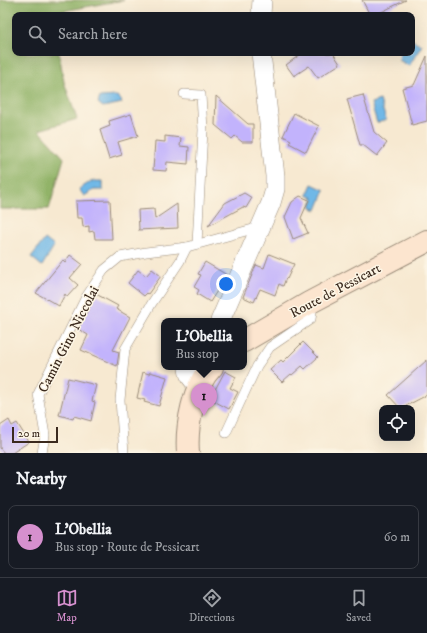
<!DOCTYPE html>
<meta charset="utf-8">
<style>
:root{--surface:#171b24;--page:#20242c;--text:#f1f3f6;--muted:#9ea1a6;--line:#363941;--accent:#d690ce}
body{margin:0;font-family:"IM FELL DW Pica",serif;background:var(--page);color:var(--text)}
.controls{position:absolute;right:12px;bottom:12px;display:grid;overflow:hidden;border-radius:8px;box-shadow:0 4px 16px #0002}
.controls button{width:36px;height:36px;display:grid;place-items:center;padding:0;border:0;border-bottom:1px solid var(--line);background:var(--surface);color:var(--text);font:20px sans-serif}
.scale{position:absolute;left:12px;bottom:10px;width:46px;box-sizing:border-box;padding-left:4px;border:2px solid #3b2a1e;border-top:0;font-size:11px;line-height:14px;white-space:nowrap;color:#3b2a1e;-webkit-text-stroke:3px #fcf5e5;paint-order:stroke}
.you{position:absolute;left:226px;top:284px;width:14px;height:14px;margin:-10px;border:3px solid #fff;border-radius:50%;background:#1a73e8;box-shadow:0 0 0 6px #1a73e833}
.badge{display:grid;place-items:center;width:26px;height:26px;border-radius:50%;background:var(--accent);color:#111;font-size:13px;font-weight:700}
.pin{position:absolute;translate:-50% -33px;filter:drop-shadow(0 1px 2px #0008)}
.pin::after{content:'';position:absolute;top:21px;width:14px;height:12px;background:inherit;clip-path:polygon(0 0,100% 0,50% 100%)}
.popup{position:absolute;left:161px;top:318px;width:86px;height:52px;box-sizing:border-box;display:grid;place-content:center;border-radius:8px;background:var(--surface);filter:drop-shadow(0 1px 3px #0005);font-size:13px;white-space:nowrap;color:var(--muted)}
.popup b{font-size:15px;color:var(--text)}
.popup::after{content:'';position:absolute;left:50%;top:100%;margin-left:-8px;border:8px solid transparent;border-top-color:var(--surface)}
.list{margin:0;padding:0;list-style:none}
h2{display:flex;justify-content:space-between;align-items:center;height:52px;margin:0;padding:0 16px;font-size:17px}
h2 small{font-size:13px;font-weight:400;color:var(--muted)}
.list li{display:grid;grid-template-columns:26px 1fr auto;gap:12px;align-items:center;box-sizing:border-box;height:64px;margin:0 8px 8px;padding:0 8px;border:1px solid var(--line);border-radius:8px}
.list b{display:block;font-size:15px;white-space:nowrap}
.list p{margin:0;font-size:13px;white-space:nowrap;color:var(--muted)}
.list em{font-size:13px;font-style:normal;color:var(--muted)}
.icon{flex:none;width:22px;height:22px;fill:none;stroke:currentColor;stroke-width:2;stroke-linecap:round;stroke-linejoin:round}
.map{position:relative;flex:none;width:427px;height:453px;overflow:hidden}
.search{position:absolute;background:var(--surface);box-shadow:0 4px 16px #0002;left:12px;right:12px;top:12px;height:44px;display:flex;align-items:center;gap:10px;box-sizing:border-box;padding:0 14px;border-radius:8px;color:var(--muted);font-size:15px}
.sheet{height:124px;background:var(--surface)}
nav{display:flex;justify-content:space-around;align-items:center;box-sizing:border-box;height:56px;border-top:1px solid var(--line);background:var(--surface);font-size:11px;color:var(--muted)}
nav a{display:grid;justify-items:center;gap:2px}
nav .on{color:var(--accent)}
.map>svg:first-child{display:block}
</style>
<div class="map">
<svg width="427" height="453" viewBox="0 0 427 453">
<rect width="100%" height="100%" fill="#fcf5e5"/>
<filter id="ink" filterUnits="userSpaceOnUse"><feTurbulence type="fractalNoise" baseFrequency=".025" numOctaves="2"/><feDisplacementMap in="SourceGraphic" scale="8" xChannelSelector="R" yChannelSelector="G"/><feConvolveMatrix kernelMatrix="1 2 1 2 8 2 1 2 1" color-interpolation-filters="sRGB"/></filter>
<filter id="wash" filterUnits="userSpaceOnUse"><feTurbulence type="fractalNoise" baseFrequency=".012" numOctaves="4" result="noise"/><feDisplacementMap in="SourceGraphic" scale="16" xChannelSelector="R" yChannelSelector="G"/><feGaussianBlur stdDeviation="0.9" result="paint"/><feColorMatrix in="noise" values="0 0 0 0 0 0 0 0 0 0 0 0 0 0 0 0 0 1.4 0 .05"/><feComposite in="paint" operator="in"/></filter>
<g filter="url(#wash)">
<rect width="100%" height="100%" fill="#f7e9d1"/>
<polygon fill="#91b367" stroke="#666e42" points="0,0 124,0 52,13 52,15 15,15 15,53 59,53 64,82 77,119 39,130 64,158 49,209 0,209"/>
<g fill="#6fb8e7" stroke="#557182">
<polygon points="412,40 422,45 409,66 399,60 400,53 412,53"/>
<polygon points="117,96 121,100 122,103 103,107 98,103 100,97"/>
<polygon points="380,100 386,120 377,123 371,103"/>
<polygon points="92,181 103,181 103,190 94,190 84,196 79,189"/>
<polygon points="312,184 325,190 317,210 310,207 314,198 307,195"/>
<polygon points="45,239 54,246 42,266 31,257"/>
</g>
<g id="blocks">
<g fill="#c2b3fc">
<polygon points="362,0 406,0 375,15 370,15"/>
<polygon points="301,53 333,53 340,64 318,78 309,66 294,76 286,65 301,54"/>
<polygon points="427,56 427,121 412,125 402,88 414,85"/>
<polygon points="363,95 374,132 387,143 377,156 363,145 360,145 347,99"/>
<polygon points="216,96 248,124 253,124 253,142 242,142 235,136 232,139 215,125"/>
<polygon points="294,113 319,126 306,152 289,143 291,140 283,136"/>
<polygon points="131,114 138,136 118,142 122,155 109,159 100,130 110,126 109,121"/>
<polygon points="165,136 181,138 180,146 189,147 188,164 167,162 166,171 153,170 155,141 165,142"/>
<polygon points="244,193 252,198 246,208 243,207 208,226 225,203"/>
<polygon points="300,196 309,200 301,218 308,233 293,239 285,217 292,202"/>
<polygon points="110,200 112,239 95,239 94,231 89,232 89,226 83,227 82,218 77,218 76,201"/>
<polygon points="177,204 178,228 138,230 139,229 138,210 154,209 155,219"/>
<polygon points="269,254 294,264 287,279 286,278 283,286 279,284 275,295 260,289 254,302 243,297 256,265 264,268"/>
<polygon points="70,255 82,264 70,278 78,285 67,297 65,294 59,306 36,293 63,260 65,262"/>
<polygon points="205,262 227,275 210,302 197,294 199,290 194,287 201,275 198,274"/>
<polygon points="152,269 161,276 148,294 147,293 144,296 128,283 138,270 146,276"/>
<polygon points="96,294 118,306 116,309 130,317 113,350 119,352 117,366 81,350 88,335 78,329"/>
<polygon points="303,342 318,357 305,369 302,366 292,375 291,374 282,382 270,370 281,360 283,362"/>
<polygon points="427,360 427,395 402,408 400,408 388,395"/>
<polygon points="225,371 236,377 230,388 238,392 229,409 210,399"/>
<polygon points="143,372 149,374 150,372 167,377 159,406 144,402 145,400 137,398"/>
<polygon points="68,378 96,385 92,401 95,402 91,421 74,416 73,419 59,415"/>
<polygon points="9,420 12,426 17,423 29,442 12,453 4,453 0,448 0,426"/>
</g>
</g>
</g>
<g filter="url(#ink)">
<use href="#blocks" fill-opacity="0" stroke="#998a78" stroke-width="1"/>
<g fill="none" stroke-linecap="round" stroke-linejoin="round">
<defs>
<g id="lane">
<polyline points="184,94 201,95 203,130 197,244"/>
<polyline points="226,433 257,366 270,347 311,319 312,312 310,303"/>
<polyline points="42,453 45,435 38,394 86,297 104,270 120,257 146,252 187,247 260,227"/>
<polyline points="124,453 120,400 125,349 152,303 180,261 187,247"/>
</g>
<g id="street">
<polyline points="261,15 262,0"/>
<polyline points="220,321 271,203 275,189 275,176 261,53"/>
<path d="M188 367C188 376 193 380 199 386"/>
</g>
<g id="secondary">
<polyline points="244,341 309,303 427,241"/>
<path d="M188 453C186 427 193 386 212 367"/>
</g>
</defs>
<use href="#lane" stroke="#998a78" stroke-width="10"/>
<use href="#street" stroke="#998a78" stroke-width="20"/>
<use href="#secondary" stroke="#998a78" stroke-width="24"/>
<use href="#lane" stroke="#fff" stroke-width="9"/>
<use href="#street" stroke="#fff" stroke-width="19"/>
<use href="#secondary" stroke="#fce5cf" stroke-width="22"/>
</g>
</g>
<g text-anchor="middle" stroke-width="3" stroke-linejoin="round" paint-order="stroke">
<g font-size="14" fill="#3b2a1e" stroke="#fcf5e5">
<text transform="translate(335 290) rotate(-28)" y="5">Route de Pessicart</text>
<text transform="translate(68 339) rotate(-63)" y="5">Camin Gino Niccolai</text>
</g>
</g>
</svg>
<div class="controls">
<button><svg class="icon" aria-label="locate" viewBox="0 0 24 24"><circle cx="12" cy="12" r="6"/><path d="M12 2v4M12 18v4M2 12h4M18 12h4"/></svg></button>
</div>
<div class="scale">20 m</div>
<div class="you"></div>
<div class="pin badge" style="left:204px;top:416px">1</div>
<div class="popup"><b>L'Obellia</b>Bus stop</div>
<div class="search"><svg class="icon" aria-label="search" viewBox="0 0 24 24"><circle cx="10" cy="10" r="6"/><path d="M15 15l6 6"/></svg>Search here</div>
</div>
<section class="sheet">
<h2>Nearby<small></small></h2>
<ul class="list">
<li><span class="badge">1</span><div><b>L'Obellia</b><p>Bus stop · Route de Pessicart</p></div><em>60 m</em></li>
</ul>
</section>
<nav>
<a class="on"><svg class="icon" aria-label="map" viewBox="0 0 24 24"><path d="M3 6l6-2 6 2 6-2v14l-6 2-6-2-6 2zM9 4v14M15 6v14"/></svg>Map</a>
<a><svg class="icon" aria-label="directions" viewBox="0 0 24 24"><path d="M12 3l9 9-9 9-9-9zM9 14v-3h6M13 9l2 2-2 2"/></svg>Directions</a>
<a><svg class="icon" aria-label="saved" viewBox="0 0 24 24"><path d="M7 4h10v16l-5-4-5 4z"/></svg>Saved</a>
</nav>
